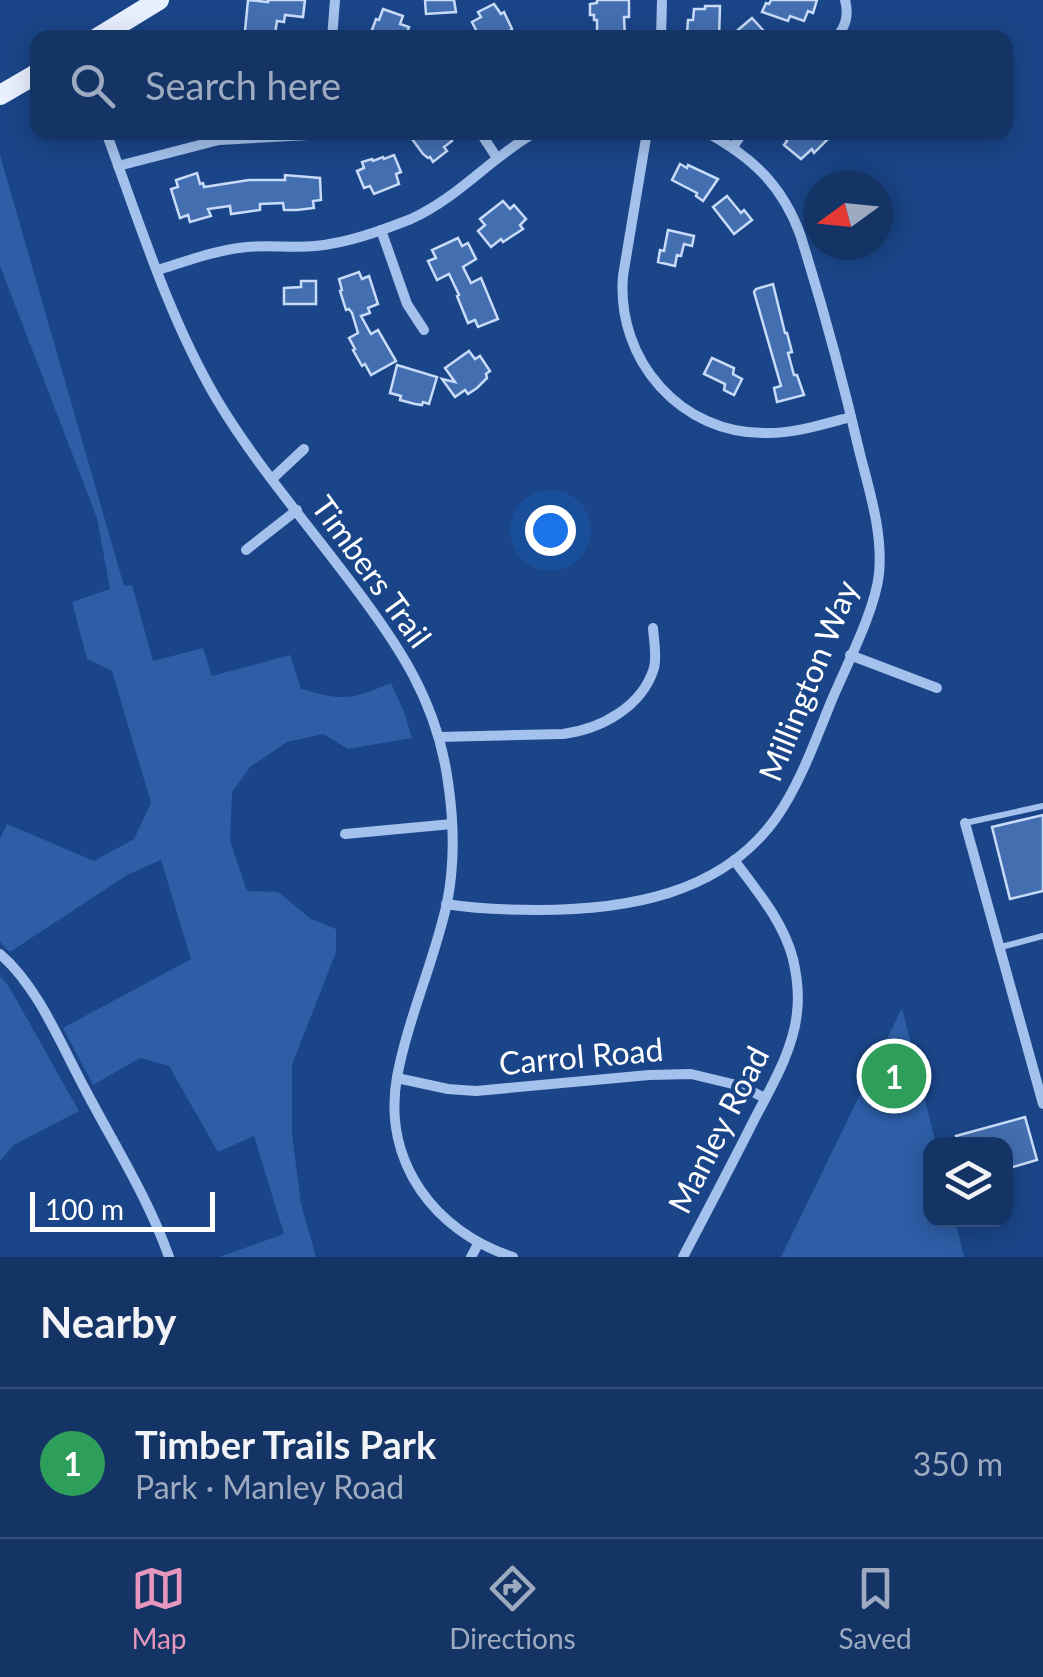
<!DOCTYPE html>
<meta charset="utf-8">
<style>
:root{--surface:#143466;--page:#1d3c6c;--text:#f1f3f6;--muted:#9daabf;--line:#334f7a;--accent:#e797bd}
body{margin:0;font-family:Lato,sans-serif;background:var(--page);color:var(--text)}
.controls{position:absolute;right:30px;bottom:30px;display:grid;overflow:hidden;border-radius:20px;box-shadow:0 5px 25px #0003}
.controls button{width:90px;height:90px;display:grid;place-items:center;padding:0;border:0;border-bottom:2px solid var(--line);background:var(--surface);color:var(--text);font:50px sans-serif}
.compass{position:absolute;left:803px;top:170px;width:90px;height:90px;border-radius:50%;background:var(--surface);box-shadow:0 5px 25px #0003;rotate:255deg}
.scale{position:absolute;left:30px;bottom:25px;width:185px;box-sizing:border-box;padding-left:10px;border:5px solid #fff;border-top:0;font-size:28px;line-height:35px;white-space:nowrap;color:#fff;-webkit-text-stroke:8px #1a4588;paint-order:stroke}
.you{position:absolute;left:550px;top:530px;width:35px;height:35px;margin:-25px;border:8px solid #fff;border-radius:50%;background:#1a73e8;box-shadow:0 0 0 15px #1a73e833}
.badge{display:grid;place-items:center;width:65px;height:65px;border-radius:50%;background:var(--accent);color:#fff;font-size:32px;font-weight:700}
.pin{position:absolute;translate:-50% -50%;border:5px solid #fff;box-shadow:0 2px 10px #0006}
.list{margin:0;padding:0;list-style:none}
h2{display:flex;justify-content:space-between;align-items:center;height:130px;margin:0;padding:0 40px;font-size:42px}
h2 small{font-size:32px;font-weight:400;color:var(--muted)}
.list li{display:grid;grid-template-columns:65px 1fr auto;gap:30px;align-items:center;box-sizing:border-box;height:150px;padding:0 40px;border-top:2px solid var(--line)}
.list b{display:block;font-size:38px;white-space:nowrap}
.list p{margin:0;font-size:32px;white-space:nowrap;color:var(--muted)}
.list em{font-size:32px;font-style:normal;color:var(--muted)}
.icon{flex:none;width:55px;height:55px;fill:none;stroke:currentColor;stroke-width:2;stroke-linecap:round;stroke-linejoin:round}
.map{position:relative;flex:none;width:1043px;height:1257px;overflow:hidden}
.search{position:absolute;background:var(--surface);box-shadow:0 5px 25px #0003;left:30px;right:30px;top:30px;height:110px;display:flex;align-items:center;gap:25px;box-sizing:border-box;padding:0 35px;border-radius:20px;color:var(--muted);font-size:38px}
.sheet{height:280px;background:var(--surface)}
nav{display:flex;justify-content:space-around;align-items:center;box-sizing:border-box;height:140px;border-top:2px solid var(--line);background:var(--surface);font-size:28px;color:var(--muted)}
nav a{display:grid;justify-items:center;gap:5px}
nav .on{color:var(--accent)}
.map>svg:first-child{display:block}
</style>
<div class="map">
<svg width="1043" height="1257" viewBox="0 0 1043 1257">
<rect width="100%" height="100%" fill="#1a4588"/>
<g fill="#2d5ea6">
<path d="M0 155 124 586 132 585 153 661 203 648 212 676 290 655 301 689C344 701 350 700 391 683L404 712 412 738 348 749 323 734 287 742 250 767 232 792 230 841 247 891 278 892 311 919 336 929V952L292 1065V1134L301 1204 316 1257H219L284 1234 254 1136 218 1152 169 1066 140 1058 93 1085 63 1028 191 959 161 860 127 875 10 952 0 942V839L7 824 94 861 134 839 151 803 112 671 87 659 72 602 110 589 97 518 0 266Z"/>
<polygon points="0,976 8,985 79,1111 14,1145 0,1161"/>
<polygon points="902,1008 936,1144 930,1144 930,1220 955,1220 964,1257 781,1257"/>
</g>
<g fill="#436fb1" stroke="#c8dcf9" stroke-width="2.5">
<polygon points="248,0 268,2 268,0 305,0 303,17 285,15 284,22 277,21 275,34 245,31"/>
<polygon points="425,0 454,0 456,12 426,14"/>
<polygon points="597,0 629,0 629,17 624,17 625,38 597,38 597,20 594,20 594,15 590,15 590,4 597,3"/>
<polygon points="771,0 817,0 813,13 808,11 804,21 790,16 788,21 762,12 766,3 769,4"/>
<polygon points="494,4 501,14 504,12 512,29 510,31 513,38 480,38 472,22 481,17 478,12"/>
<polygon points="705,6 720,6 719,38 699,38 698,34 687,33 688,20 693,20 694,9 705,9"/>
<polygon points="383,9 403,16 400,24 409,27 405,38 369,38 376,19 379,20"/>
<polygon points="752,18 762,29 770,38 745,38 738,30"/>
<polygon points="410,132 446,132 452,141 444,147 447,151 433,162 430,157 428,158 423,154 412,139 414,138"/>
<polygon points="779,132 820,132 827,140 814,153 812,149 801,159 784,145 787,141"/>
<polygon points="394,155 401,172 396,174 399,184 374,194 370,186 364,188 357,171 364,168 362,162 372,159 373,161 383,157 384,159"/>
<polygon points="680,164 687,168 688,165 718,179 703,201 696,196 697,193 672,180"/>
<polygon points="197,173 200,184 203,183 204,187 249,180 285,180 285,175 320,178 321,200 313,201 314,208 297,210 284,210 283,203 260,204 260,210 231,214 230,206 208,209 211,216 190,222 188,215 180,218 171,189 178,187 176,180"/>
<polygon points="727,196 741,213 744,210 752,220 734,234 713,207"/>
<polygon points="503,201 510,209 514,205 526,219 520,225 523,229 503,242 501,239 491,247 478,231 485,225 480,219"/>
<polygon points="668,230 694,236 692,246 684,244 681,256 677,255 675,266 658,262 660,250 664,251"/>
<polygon points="458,238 462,246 468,243 476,259 463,267 471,283 481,278 498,319 478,327 475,320 468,323 457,296 459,295 449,274 437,280 428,261 436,258 432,250"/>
<polygon points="359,272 362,279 369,276 378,304 368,308 370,313 361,316 371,334 378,330 396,361 371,375 365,364 362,366 353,350 355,349 349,338 358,333 352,313 349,309 346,310 340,291 342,290 339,279"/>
<polygon points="301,281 316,281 316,304 284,304 284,288 301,287"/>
<polygon points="773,284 785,333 787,333 792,352 788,353 794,375 797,375 804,395 777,402 774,388 781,386 754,292 756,289"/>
<polygon points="469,351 475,359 480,356 490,371 486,374 487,378 477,388 468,394 465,390 455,397 442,379 455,382 445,368"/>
<polygon points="712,358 734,368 733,374 742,379 734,395 724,390 725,384 704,374"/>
<polygon points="397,365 437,377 429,404 423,402 422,405 415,404 400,400 401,396 390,393"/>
<polygon points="1043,815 1043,891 1010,899 992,827"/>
<polygon points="1025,1117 1037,1160 1006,1169 1006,1144 958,1144 956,1136"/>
</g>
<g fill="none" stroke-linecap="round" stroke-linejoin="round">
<g stroke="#a3c1ec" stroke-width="6">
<polyline points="965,823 1043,806"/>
<polyline points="1001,947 1043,936"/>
</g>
<g stroke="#a3c1ec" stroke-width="10">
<polyline points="332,38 335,0"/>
<polyline points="661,38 662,0"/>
<path d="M836 38C846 26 849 15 845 0"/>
<path d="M106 132C139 221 168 316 216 398 254 462 305 521 350 581 398 644 437 701 448 782 454 822 455 863 447 903 434 962 408 1018 397 1077 382 1162 435 1232 513 1257"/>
<polyline points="480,132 497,158"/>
<path d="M647 132 623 276C616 360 681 435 767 433 796 433 824 424 851 417"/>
<polyline points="733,147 743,132"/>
<polyline points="118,166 219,140 308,135 311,132"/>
<polyline points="381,230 407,304 424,330"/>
<path d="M158 270C187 261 216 250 247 247 269 245 293 248 315 246 348 243 380 231 411 219 458 198 491 157 536 132"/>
<polyline points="273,478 304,449"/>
<polyline points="246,550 297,510"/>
<polyline points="850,655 937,688"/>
<path d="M439 737 563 734C601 729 642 707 654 668 657 656 654 641 653 628"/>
<polyline points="965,823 1043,1104"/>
<polyline points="345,834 452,824"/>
<path d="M446 904C477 909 506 910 537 910 625 910 721 895 776 818 800 784 815 741 831 702 846 666 875 611 879 574 883 534 870 493 860 454 843 381 823 307 800 234 782 185 752 157 706 132"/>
<path d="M0 954C38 986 62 1047 86 1091 115 1146 148 1198 169 1257"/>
<polyline points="397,1078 448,1089 476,1091 649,1075 691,1074 741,1086 765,1098"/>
<polyline points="471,1257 478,1244"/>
<path d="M683 1257C707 1211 731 1166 754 1120 771 1087 793 1051 797 1013 799 996 797 976 793 959 783 921 757 891 734 860"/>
</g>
<g stroke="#e8f0ff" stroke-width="20">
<polyline points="97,38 159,0"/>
<polyline points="0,95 38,73"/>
</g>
</g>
<g text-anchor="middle" stroke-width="8" stroke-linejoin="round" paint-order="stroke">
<g font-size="32" fill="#fff" stroke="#1a4588">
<text transform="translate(371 572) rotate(54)" y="11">Timbers Trail</text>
<text transform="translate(809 681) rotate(-68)" y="11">Millington Way</text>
<text transform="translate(581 1057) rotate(-5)" y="11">Carrol Road</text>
<text transform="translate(719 1130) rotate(-63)" y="11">Manley Road</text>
</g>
</g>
</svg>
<div class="controls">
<button><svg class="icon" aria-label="layers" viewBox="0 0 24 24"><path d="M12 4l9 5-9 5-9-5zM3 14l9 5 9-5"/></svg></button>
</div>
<svg class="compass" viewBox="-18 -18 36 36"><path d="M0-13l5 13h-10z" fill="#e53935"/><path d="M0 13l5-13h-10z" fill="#9daabf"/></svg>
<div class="scale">100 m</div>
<div class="you"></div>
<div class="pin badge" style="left:894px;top:1076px;background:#2e9e5b">1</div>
<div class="search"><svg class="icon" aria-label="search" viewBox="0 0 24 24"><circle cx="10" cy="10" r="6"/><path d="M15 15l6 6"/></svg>Search here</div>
</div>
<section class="sheet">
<h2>Nearby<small></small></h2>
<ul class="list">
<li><span class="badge" style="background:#2e9e5b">1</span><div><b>Timber Trails Park</b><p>Park · Manley Road</p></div><em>350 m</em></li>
</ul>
</section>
<nav>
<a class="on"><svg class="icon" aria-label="map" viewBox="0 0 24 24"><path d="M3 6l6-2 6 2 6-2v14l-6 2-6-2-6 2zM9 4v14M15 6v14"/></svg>Map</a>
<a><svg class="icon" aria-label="directions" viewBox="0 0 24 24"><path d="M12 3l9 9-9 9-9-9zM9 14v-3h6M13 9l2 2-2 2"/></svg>Directions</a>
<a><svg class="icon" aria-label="saved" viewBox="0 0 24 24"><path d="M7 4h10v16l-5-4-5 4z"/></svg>Saved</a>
</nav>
